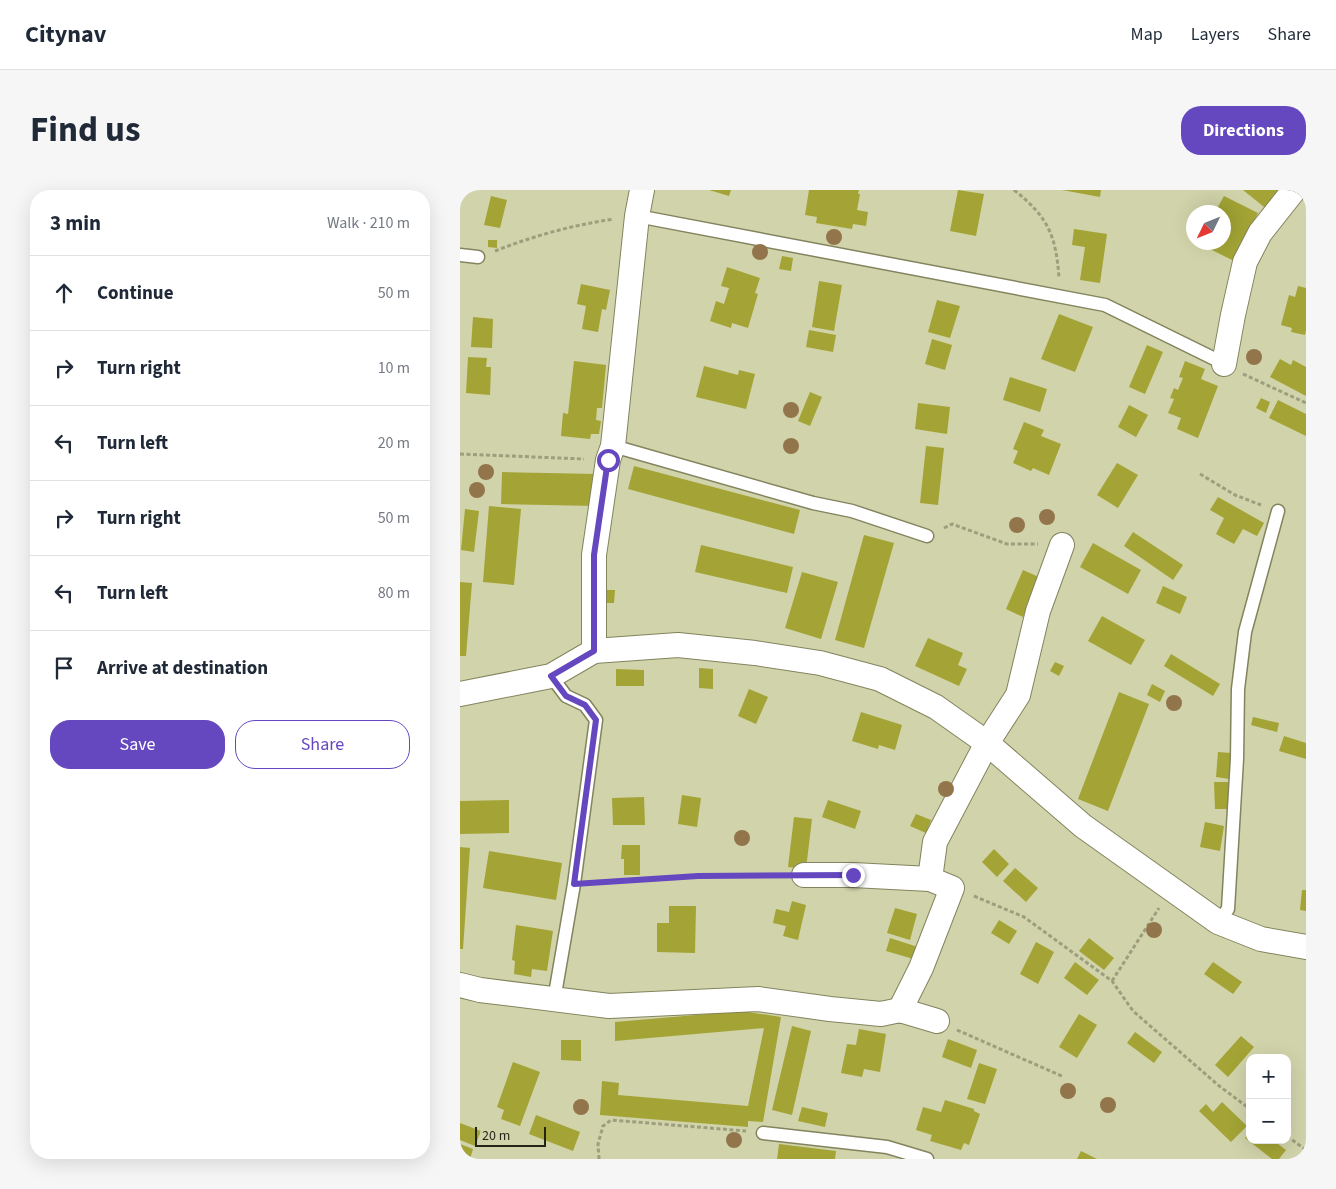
<!DOCTYPE html>
<meta charset="utf-8">
<style>
:root{--surface:#fff;--page:#f6f6f7;--text:#1f2937;--muted:#747a83;--line:#e0e1e3;--accent:#6547bf}
body{margin:0;font-family:"Source Sans 3",sans-serif;background:var(--page);color:var(--text)}
.controls{position:absolute;right:15px;bottom:15px;display:grid;overflow:hidden;border-radius:10px;box-shadow:0 5px 20px #0002}
.controls button{width:45px;height:45px;display:grid;place-items:center;padding:0;border:0;border-bottom:1px solid var(--line);background:var(--surface);color:var(--text);font:25px sans-serif}
.compass{position:absolute;left:726px;top:15px;width:45px;height:45px;border-radius:50%;background:var(--surface);box-shadow:0 5px 20px #0002;rotate:227deg}
.scale{position:absolute;left:15px;bottom:12px;width:71px;box-sizing:border-box;padding-left:5px;border:2px solid #232414;border-top:0;font-size:14px;line-height:18px;white-space:nowrap;color:#232414;-webkit-text-stroke:4px #d1d3aa;paint-order:stroke}
.stop{position:absolute;width:15px;height:15px;margin:-11px;border:4px solid #6547bf;border-radius:50%;background:#fff}
.stop.end{background:#6547bf;border-color:#fff;box-shadow:0 1px 5px #0008}
.list{margin:0;padding:0;list-style:none}
h2{display:flex;justify-content:space-between;align-items:center;height:65px;margin:0;padding:0 20px;font-size:21px}
h2 small{font-size:16px;font-weight:400;color:var(--muted)}
.list li{display:grid;grid-template-columns:32px 1fr auto;gap:15px;align-items:center;box-sizing:border-box;height:75px;padding:0 20px;border-top:1px solid var(--line)}
.list b{display:block;font-size:19px;white-space:nowrap}
.list em{font-size:16px;font-style:normal;color:var(--muted)}
.actions{display:flex;gap:10px;padding:15px 20px}
.actions a{flex:1;padding:11px 0;border:1px solid var(--accent);border-radius:20px;text-align:center;font-size:18px;color:var(--accent)}
.actions .main{background:var(--accent);color:#fff}
.icon{flex:none;width:28px;height:28px;fill:none;stroke:currentColor;stroke-width:2;stroke-linecap:round;stroke-linejoin:round}
.map{position:relative;flex:none;width:846px;height:969px;overflow:hidden;border-radius:20px}
header{display:flex;align-items:center;gap:30px;box-sizing:border-box;height:70px;padding:0 25px;background:var(--surface);border-bottom:1px solid var(--line)}
header strong{font-size:24px}
nav{display:flex;gap:28px;margin-inline-start:auto;font-size:18px}
.intro{display:flex;align-items:center;justify-content:space-between;box-sizing:border-box;height:120px;padding:0 30px}
h1{margin:0;font-size:35px}
.button{padding:12px 22px;border-radius:20px;background:var(--accent);color:#fff;font-size:18px;font-weight:700}
main{display:flex;gap:30px;padding:0 30px}
aside{flex:1;background:var(--surface);border-radius:20px;box-shadow:0 5px 20px #0002}
.map>svg:first-child{display:block}
</style>
<header>
<strong>Citynav</strong>
<nav><a>Map</a><a>Layers</a><a>Share</a></nav>
</header>
<div class="intro"><h1>Find us</h1><a class="button">Directions</a></div>
<main>
<aside>
<h2>3 min<small>Walk · 210 m</small></h2>
<ul class="list">
<li><svg class="icon" aria-label="ahead" viewBox="0 0 24 24"><path d="M12 20V5M6 11l6-6 6 6"/></svg><div><b>Continue</b></div><em>50 m</em></li>
<li><svg class="icon" aria-label="right" viewBox="0 0 24 24"><path d="M7 20v-9h11M14 6l5 5-5 5"/></svg><div><b>Turn right</b></div><em>10 m</em></li>
<li><svg class="icon" aria-label="left" viewBox="0 0 24 24"><path d="M17 20v-9H6M10 6l-5 5 5 5"/></svg><div><b>Turn left</b></div><em>20 m</em></li>
<li><svg class="icon" aria-label="right" viewBox="0 0 24 24"><path d="M7 20v-9h11M14 6l5 5-5 5"/></svg><div><b>Turn right</b></div><em>50 m</em></li>
<li><svg class="icon" aria-label="left" viewBox="0 0 24 24"><path d="M17 20v-9H6M10 6l-5 5 5 5"/></svg><div><b>Turn left</b></div><em>80 m</em></li>
<li><svg class="icon" aria-label="arrive" viewBox="0 0 24 24"><path d="M6 21V4h12l-3 4 3 4H6"/></svg><div><b>Arrive at destination</b></div></li>
</ul>
<div class="actions"><a class="main">Save</a><a>Share</a></div>
</aside>
<div class="map">
<svg width="846" height="969" viewBox="0 0 846 969">
<rect width="100%" height="100%" fill="#d1d3aa"/>
<g fill="#a3a435">
<polygon points="249,0 271,0 269,6"/>
<polygon points="349,0 399,0 398,4 400,4 397,20 408,22 406,36 393,34 392,39 356,33 357,27 345,25"/>
<polygon points="498,0 524,4 516,46 490,41"/>
<polygon points="602,0 641,0 640,7"/>
<polygon points="783,0 826,0 809,21"/>
<polygon points="31,6 47,10 40,38 24,35"/>
<polygon points="764,6 798,23 774,71 740,54 740,52 764,52 764,22 755,22"/>
<polygon points="614,39 647,44 640,93 620,90 625,57 612,55"/>
<polygon points="28,50 37,50 37,58 28,57"/>
<polygon points="322,66 333,68 331,81 319,79"/>
<polygon points="267,77 300,88 295,103 298,104 288,138 272,133 271,138 250,131 256,111 264,114 269,98 261,96"/>
<polygon points="359,91 382,95 374,141 352,137"/>
<polygon points="121,94 150,100 146,120 142,119 138,142 122,139 126,116 117,114"/>
<polygon points="838,96 846,98 846,140 845,145 831,142 832,138 821,135 829,105 835,107"/>
<polygon points="477,110 500,116 490,148 468,142"/>
<polygon points="599,124 633,137 615,182 581,169"/>
<polygon points="13,127 33,129 32,158 11,157"/>
<polygon points="349,140 376,145 373,162 346,157"/>
<polygon points="472,149 492,155 485,180 465,174"/>
<polygon points="687,155 703,162 685,204 669,197"/>
<polygon points="8,167 27,168 26,177 31,177 30,205 6,203"/>
<polygon points="820,169 831,175 833,170 846,177 846,206 810,187"/>
<polygon points="114,171 146,175 142,218 137,218 136,230 141,231 139,244 131,244 130,249 101,246 103,223 108,224"/>
<polygon points="725,171 745,179 741,189 758,196 738,248 717,239 721,228 708,223 714,209 710,208 714,198 718,200 723,188 719,187"/>
<polygon points="244,176 278,185 279,180 295,184 286,219 236,207"/>
<polygon points="550,187 587,199 580,222 543,210"/>
<polygon points="350,202 362,207 350,236 338,231"/>
<polygon points="801,208 810,212 806,223 796,218"/>
<polygon points="818,210 846,224 846,246 809,228"/>
<polygon points="458,213 490,217 487,244 455,239"/>
<polygon points="669,215 688,225 676,247 658,237"/>
<polygon points="564,232 584,240 581,246 601,254 589,285 573,278 571,281 553,273 558,261 553,259"/>
<polygon points="466,256 484,258 478,315 460,313"/>
<polygon points="657,273 678,285 658,318 637,305"/>
<polygon points="174,276 340,320 334,344 168,299"/>
<polygon points="42,282 137,284 137,316 41,314"/>
<polygon points="758,307 804,333 797,346 783,339 774,354 756,344 764,328 750,320"/>
<polygon points="29,316 61,319 54,395 23,392"/>
<polygon points="5,319 19,321 14,362 1,360"/>
<polygon points="673,342 723,375 713,390 664,356"/>
<polygon points="404,345 434,353 404,458 375,450"/>
<polygon points="633,353 681,380 668,404 620,377"/>
<polygon points="241,355 333,377 327,403 235,382"/>
<polygon points="563,380 581,388 563,427 546,419"/>
<polygon points="342,382 378,392 361,449 325,438"/>
<polygon points="0,392 12,393 6,466 0,466"/>
<polygon points="703,396 727,407 720,424 696,413"/>
<polygon points="145,400 155,400 154,413 144,413"/>
<polygon points="642,426 685,450 671,475 628,451"/>
<polygon points="468,448 503,463 498,475 507,479 499,496 455,476"/>
<polygon points="711,464 760,494 753,506 704,476"/>
<polygon points="595,472 604,476 599,486 590,481"/>
<polygon points="239,478 253,479 253,499 239,498"/>
<polygon points="156,479 184,480 184,496 156,496"/>
<polygon points="692,494 705,501 700,512 687,505"/>
<polygon points="289,499 308,507 296,534 278,526"/>
<polygon points="659,502 689,514 648,621 618,609"/>
<polygon points="401,522 442,535 435,560 419,555 418,559 392,551"/>
<polygon points="793,527 819,533 817,542 791,535"/>
<polygon points="824,546 846,553 846,569 819,561"/>
<polygon points="758,562 771,563 769,589 756,587"/>
<polygon points="754,592 769,592 770,619 755,619"/>
<polygon points="222,605 241,608 237,637 218,634"/>
<polygon points="184,607 185,635 153,635 152,608"/>
<polygon points="49,610 49,643 0,644 0,611"/>
<polygon points="368,610 401,621 395,639 362,627"/>
<polygon points="456,624 471,630 466,643 450,636"/>
<polygon points="334,627 352,629 346,679 328,677"/>
<polygon points="745,632 764,636 760,661 740,657"/>
<polygon points="162,655 180,655 180,685 164,685 164,669 161,669"/>
<polygon points="0,657 10,658 3,759 0,759"/>
<polygon points="534,659 549,674 537,687 522,672"/>
<polygon points="29,661 102,673 96,710 23,698"/>
<polygon points="555,678 578,698 566,712 543,691"/>
<polygon points="842,700 846,700 846,721 840,720"/>
<polygon points="332,711 346,715 338,750 323,746 326,736 313,733 316,719 329,722"/>
<polygon points="209,716 236,716 235,763 197,762 197,733 209,733"/>
<polygon points="435,718 457,724 450,750 427,743"/>
<polygon points="539,730 557,741 549,754 531,743"/>
<polygon points="56,735 93,741 87,781 72,779 71,787 54,784 55,771 52,770"/>
<polygon points="430,748 461,758 457,770 426,761"/>
<polygon points="629,748 654,768 644,780 619,761"/>
<polygon points="576,752 594,762 578,794 560,784"/>
<polygon points="615,772 639,790 627,805 604,788"/>
<polygon points="753,772 782,792 773,804 744,784"/>
<polygon points="282,821 321,827 303,932 288,931 288,937 140,925 142,891 159,893 158,905 288,916 304,838 155,851 155,832"/>
<polygon points="619,824 637,835 617,868 599,857"/>
<polygon points="332,836 351,841 332,925 312,920"/>
<polygon points="399,839 426,844 420,882 404,879 402,887 381,883 387,854 396,855"/>
<polygon points="675,842 702,862 694,873 667,853"/>
<polygon points="781,846 794,857 768,887 755,875"/>
<polygon points="488,849 517,860 511,878 482,867"/>
<polygon points="101,850 121,850 121,871 101,870"/>
<polygon points="53,872 80,882 60,936 41,929 44,920 37,917"/>
<polygon points="519,873 537,879 525,914 507,909"/>
<polygon points="485,910 514,919 514,921 520,924 509,955 504,953 501,960 470,951 472,945 456,940 463,917 481,922"/>
<polygon points="762,912 787,936 771,952 739,921 746,914 753,922"/>
<polygon points="342,917 368,923 365,937 338,931"/>
<polygon points="76,925 120,942 113,961 69,944"/>
<polygon points="0,933 21,941 15,956 0,950"/>
<polygon points="790,942 790,950 813,950 826,960 819,969 812,969 785,948"/>
<polygon points="0,954 13,959 10,969 0,969"/>
<polygon points="319,954 376,961 375,969 317,969"/>
<polygon points="621,961 637,969 617,969"/>
</g>
<g fill="none" stroke-linecap="round" stroke-linejoin="round">
<defs>
<g id="service">
<polyline points="177,26 645,115 767,175"/>
<polyline points="0,65 18,67"/>
<polyline points="153,256 353,313 392,321 467,346"/>
<polyline points="91,486 106,506 125,515 136,530 114,694 94,810"/>
<polyline points="758,732 768,719 777,569 778,499 785,442 818,321"/>
<polyline points="303,943 427,957 467,969"/>
</g>
<g id="minor">
<polyline points="764,174 773,125 785,72 800,43 834,0"/>
<polyline points="134,461 134,365 148,270 153,256 177,26 182,0"/>
<polyline points="0,504 91,486 134,461 218,455 295,463 360,473 420,489 476,517 527,553 623,636 758,732 801,749 846,757"/>
<polyline points="344,685 393,685 470,689 492,698 461,778 440,820"/>
<polyline points="470,689 475,652 527,553 558,505 578,421 602,355"/>
<polyline points="0,795 20,800 149,816 298,809 370,819 421,824 440,820 477,831"/>
</g>
</defs>
<use href="#service" stroke="#83845e" stroke-width="15"/>
<use href="#minor" stroke="#83845e" stroke-width="26"/>
<g stroke="#9d9e7d" stroke-width="3" stroke-dasharray="4 2.5" stroke-linecap="butt">
<path d="M554 0C588 27 596 45 599 88"/>
<path d="M35 61C73 46 113 35 154 29"/>
<polyline points="783,184 846,213"/>
<polyline points="0,264 124,269"/>
<polyline points="740,284 775,305 801,315"/>
<polyline points="484,338 492,334 547,354 578,354"/>
<polyline points="132,693 238,686 320,686"/>
<polyline points="514,706 564,727 652,791 673,821 758,895 790,919"/>
<polyline points="652,791 699,718"/>
<polyline points="497,840 604,887"/>
<polyline points="827,946 846,960"/>
<polyline points="139,969 138,954 143,936 151,930 286,941"/>
</g>
<use href="#service" stroke="#fff" stroke-width="12"/>
<use href="#minor" stroke="#fff" stroke-width="24"/>
</g>
<g fill="#93754c">
<circle cx="374" cy="47" r="8"/>
<circle cx="300" cy="62" r="8"/>
<circle cx="794" cy="167" r="8"/>
<circle cx="331" cy="220" r="8"/>
<circle cx="331" cy="256" r="8"/>
<circle cx="26" cy="282" r="8"/>
<circle cx="17" cy="300" r="8"/>
<circle cx="587" cy="327" r="8"/>
<circle cx="557" cy="335" r="8"/>
<circle cx="714" cy="513" r="8"/>
<circle cx="486" cy="599" r="8"/>
<circle cx="282" cy="648" r="8"/>
<circle cx="694" cy="740" r="8"/>
<circle cx="608" cy="901" r="8"/>
<circle cx="648" cy="915" r="8"/>
<circle cx="121" cy="917" r="8"/>
<circle cx="274" cy="950" r="8"/>
</g>
<g fill="none" stroke-linecap="round" stroke-linejoin="round">
<polyline stroke="#6547bf" stroke-width="6" points="148,270 134,365 134,461 91,486 106,506 125,515 136,530 114,694 238,686 393,685"/>
</g>
</svg>
<div class="controls">
<button>+</button>
<button>−</button>
</div>
<svg class="compass" viewBox="-18 -18 36 36"><path d="M0-13l5 13h-10z" fill="#e53935"/><path d="M0 13l5-13h-10z" fill="#747a83"/></svg>
<div class="scale">20 m</div>
<div class="stop" style="left:148px;top:270px"></div>
<div class="stop end" style="left:393px;top:685px"></div>
</div>
</main>
